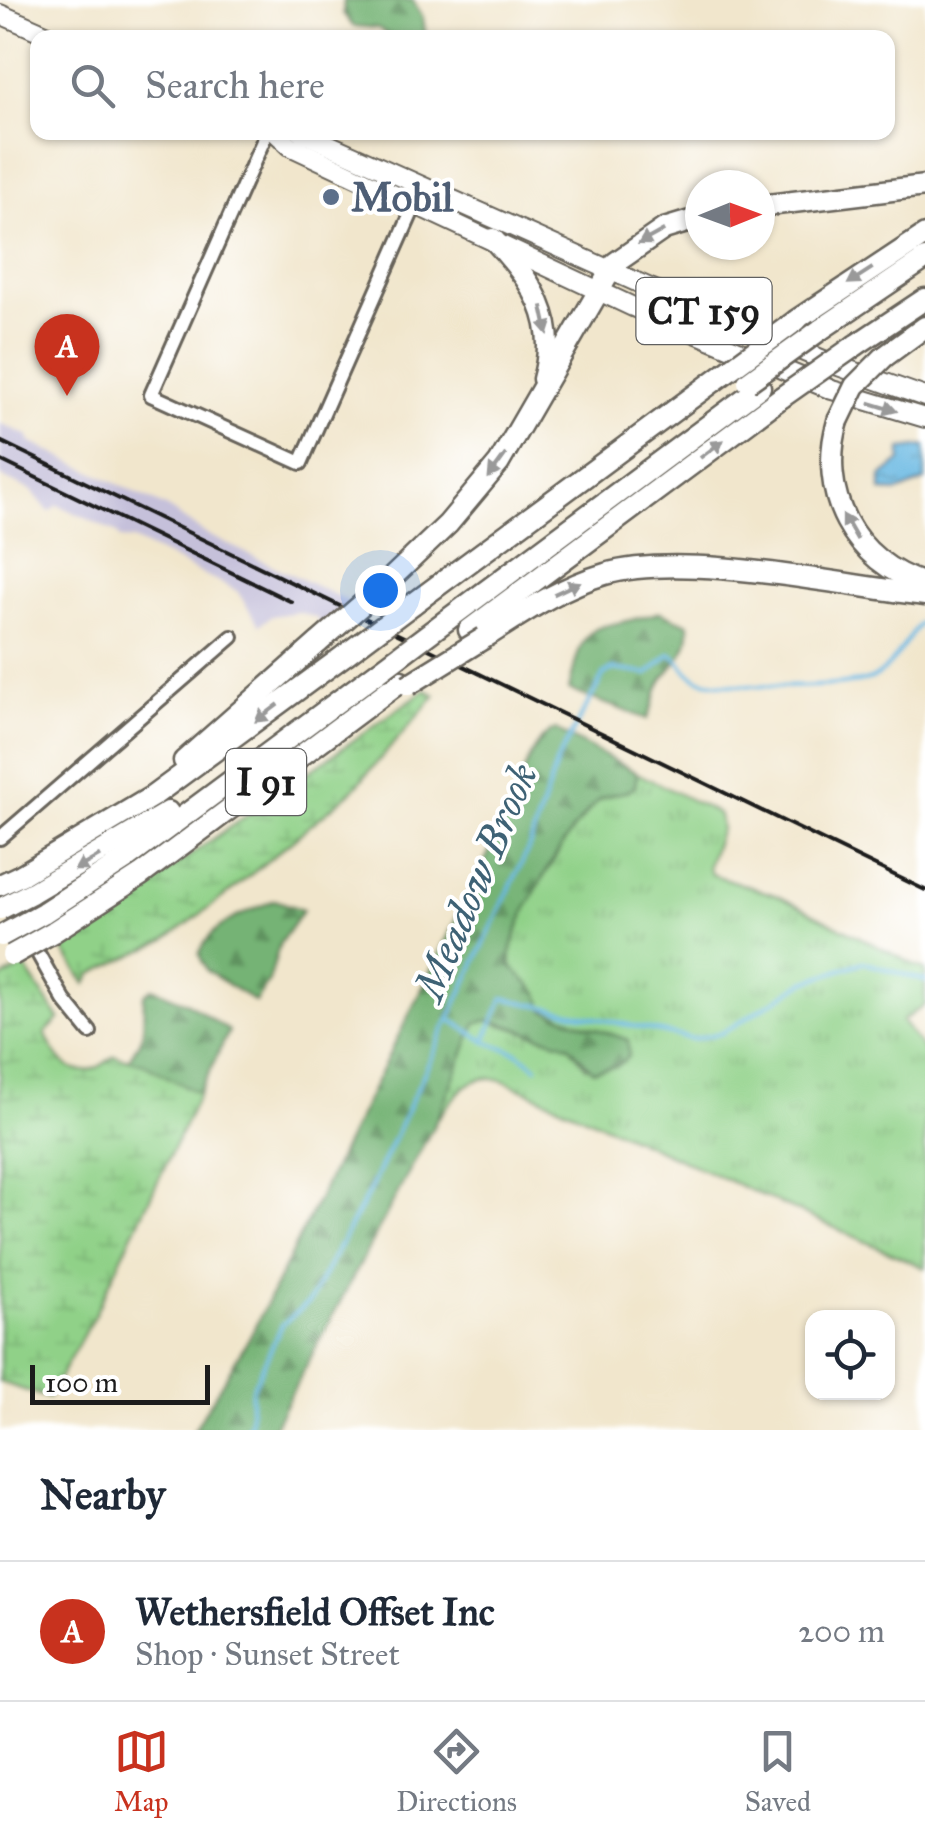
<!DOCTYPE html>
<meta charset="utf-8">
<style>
:root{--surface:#fff;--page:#f6f6f7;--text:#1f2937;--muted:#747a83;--line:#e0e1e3;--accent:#c8321e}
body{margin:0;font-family:"IM FELL Great Primer",serif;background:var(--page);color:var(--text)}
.controls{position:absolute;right:30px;bottom:30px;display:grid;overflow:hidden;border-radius:20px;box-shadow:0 2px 8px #0004}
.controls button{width:90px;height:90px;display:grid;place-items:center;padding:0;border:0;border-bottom:2px solid var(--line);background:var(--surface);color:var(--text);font:50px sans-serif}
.compass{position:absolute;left:685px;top:170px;width:90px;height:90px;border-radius:50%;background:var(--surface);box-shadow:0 2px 8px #0004;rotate:89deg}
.scale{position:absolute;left:30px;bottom:25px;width:180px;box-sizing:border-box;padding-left:10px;border:5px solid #1c1c1c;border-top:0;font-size:28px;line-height:35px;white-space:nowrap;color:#1c1c1c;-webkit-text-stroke:8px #fff;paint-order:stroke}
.you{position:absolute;left:380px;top:590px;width:35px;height:35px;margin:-25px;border:8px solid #fff;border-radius:50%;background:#1a73e8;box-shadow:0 0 0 15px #1a73e833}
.badge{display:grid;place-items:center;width:65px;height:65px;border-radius:50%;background:var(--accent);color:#fff;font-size:32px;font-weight:700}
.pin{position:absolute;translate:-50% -82px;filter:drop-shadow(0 2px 5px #0008)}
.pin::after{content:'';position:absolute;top:52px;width:35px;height:30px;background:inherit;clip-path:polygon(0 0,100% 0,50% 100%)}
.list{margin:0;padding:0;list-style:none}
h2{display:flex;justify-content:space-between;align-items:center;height:130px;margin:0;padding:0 40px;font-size:42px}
h2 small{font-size:32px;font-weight:400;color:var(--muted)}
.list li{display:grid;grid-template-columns:65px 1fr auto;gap:30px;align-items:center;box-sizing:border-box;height:140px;padding:0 40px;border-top:2px solid var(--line)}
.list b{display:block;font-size:38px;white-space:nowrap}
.list p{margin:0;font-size:32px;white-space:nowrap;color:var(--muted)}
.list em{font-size:32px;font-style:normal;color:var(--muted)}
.icon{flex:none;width:55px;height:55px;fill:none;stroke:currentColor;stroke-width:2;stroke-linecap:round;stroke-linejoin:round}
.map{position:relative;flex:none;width:925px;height:1430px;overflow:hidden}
.search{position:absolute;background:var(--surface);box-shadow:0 2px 8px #0004;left:30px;right:30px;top:30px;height:110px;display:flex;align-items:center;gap:25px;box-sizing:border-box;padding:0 35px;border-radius:20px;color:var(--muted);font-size:38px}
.sheet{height:270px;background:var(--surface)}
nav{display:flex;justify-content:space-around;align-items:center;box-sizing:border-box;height:140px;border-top:2px solid var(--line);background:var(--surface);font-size:28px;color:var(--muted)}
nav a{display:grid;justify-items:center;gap:5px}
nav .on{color:var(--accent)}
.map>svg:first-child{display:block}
</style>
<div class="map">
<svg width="925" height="1430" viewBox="0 0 925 1430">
<defs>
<pattern id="grass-tufts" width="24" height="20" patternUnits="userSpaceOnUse" patternTransform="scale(2.5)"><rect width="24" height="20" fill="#90d188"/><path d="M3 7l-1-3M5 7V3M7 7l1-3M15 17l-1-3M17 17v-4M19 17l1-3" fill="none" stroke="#7cb375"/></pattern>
<pattern id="forest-firs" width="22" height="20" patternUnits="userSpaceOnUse" patternTransform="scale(2.5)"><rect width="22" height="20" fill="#74b374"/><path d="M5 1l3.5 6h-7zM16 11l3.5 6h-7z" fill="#5e915e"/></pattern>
<pattern id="wetland-marsh" width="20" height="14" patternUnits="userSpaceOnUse" patternTransform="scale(2.5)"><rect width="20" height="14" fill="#90d188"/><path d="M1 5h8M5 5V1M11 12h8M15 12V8" fill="none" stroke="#7cb375"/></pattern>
<pattern id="water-ripples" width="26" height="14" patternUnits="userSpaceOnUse" patternTransform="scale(2.5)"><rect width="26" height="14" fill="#67b8e2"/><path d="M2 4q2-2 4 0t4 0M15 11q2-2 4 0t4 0" fill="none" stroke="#5495b6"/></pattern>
</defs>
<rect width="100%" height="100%" fill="#fff"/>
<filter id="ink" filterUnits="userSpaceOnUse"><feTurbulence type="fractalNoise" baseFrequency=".01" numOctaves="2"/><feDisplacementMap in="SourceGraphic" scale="20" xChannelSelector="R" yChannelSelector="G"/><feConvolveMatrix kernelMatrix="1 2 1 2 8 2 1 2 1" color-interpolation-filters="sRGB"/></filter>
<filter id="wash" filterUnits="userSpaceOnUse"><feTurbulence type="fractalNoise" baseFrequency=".0048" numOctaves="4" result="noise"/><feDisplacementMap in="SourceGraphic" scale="40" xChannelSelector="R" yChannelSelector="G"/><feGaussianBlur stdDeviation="2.25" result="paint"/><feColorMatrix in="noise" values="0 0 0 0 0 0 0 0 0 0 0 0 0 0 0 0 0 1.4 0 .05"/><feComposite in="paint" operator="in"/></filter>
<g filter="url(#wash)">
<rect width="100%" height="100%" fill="#f1e6cc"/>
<polygon fill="#c5c0da" points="0,423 29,436 30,442 166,507 206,534 350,602 320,628 317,618 298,612 272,616 259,625 237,591 133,540 120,539 117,533 58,505 49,512 32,491 0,476"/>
<path fill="url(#grass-tufts)" stroke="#567652" stroke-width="2.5" d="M637 773 719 814 721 829 708 866 711 874 778 896 925 970V1005L902 1021 925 1052V1268L502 1080C469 1071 453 1098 436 1121L475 1023 482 1019 569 1045 586 1067 627 1040 544 1010 513 973 510 956 522 913 568 836 598 800 635 786Z"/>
<g fill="url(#forest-firs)" stroke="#486848" stroke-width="2.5">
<polygon points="344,0 413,0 423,18 426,37 391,37 378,28 353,26 343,13"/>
<path d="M660 612 689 624C691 652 676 659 662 681 655 692 654 707 647 719L569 690C586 610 591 635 660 612Z"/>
<path d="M556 730 637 773 635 786C625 797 610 790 599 800 570 824 508 927 510 965L539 994 544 1010 628 1040 629 1056 617 1066 593 1071 569 1045 490 1020 476 1023 436 1121 272 1430H194L252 1333 506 818C515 797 532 734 556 730Z"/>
<path d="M275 900 303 910 280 943 269 981 255 1002 207 971 199 955C209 924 247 912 275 900Z"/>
<path d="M152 988 188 1003 229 1031 199 1094 128 1060C149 1030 142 1026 144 995Z"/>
</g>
<g fill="url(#wetland-marsh)" stroke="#567652" stroke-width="2.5">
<polygon points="425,690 436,695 353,790 231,891 166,940 92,974 86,984 61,946"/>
<path d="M25 967 59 1019 45 1033C60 1069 81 1085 114 1056L144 1064 199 1094 95 1314 48 1398 0 1382V979Z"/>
</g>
<polygon fill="url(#water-ripples)" stroke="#426a7f" stroke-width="2.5" points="925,446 925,481 898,492 881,491 881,477 901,461 901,449"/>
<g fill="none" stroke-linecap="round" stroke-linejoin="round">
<g stroke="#67b8e2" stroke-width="4">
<polyline points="451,1020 485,1041 503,998 693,1039 722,1033 805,982 863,962 925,981"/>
<polyline points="485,1041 518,1053 537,1067"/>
<path d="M245 1430 250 1423 252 1389 282 1325 309 1302 369 1192 529 847 557 761 604 674 613 669 648 674 670 654C683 660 685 674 698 679 725 689 853 690 875 677 894 665 906 640 920 623"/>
</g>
</g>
</g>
<g filter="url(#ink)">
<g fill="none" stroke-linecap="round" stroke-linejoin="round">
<defs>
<g id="minor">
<polyline points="267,132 151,395 301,463 423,187"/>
<polyline points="0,838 232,637"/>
<polyline points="7,898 64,1000 90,1032"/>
</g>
<g id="major">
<polyline points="0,14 55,38"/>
<polyline points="275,132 290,146 633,307 832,390 925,418"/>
<polyline points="301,132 650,288 838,366 925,397"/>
</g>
<g id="highway">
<polyline points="760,206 925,186"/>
<path d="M493 239C532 280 560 321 543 379"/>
<polyline points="797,320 925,235"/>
<polyline points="820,330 925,259"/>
<polyline points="856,345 925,299"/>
<polyline points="884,357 925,327"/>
<path d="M838 421C817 493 853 562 925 584"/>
<polyline points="381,588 448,524 499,463 615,263 664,229 700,218"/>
<polyline points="413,604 725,373"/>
<polyline points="447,620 760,387"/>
<polyline points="469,630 782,397"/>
<path d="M484 638C523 613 560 587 605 574 685 551 839 585 925 595"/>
<polyline points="184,761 319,642"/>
<polyline points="21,875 153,796 345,655"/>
<polyline points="31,893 168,812"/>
<polyline points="43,913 126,859 379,671"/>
<polyline points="53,932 141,875 401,681"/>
</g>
</defs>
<use href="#minor" stroke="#67635a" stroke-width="18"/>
<use href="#major" stroke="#67635a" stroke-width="22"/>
<use href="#highway" stroke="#67635a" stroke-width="25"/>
<use href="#minor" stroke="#fff" stroke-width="12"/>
<use href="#major" stroke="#fff" stroke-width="18"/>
<use href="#highway" stroke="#fff" stroke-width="20"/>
<g stroke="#1c1c1c" stroke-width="4">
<polyline points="0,441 925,890"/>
<polyline points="0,460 292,602"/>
</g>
<defs>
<g id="highway-bridge">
<polyline points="725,373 797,320"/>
<polyline points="748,382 820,330"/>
<polyline points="782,397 856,345"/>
<polyline points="838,421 855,386 884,357"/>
<polyline points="319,642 381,588"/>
<polyline points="345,655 413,604"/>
<polyline points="379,671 447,620"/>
<polyline points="408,685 484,638"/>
<polyline points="0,885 21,875"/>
<polyline points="0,909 31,893"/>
<polyline points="1,936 43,913"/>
<polyline points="12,955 53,932"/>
</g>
</defs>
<use href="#highway-bridge" stroke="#67635a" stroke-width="25" stroke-linecap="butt"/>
<use href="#highway-bridge" stroke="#fff" stroke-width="20"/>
</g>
<defs><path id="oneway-solid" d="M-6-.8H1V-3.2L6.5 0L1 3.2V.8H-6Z" transform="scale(2.5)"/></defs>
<g fill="#999">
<use href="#oneway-solid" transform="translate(651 237) rotate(151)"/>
<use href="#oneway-solid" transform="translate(860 276) rotate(147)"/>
<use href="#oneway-solid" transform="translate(545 320) rotate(78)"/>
<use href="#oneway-solid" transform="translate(883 407) rotate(17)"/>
<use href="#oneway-solid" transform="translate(712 449) rotate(-37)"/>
<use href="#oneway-solid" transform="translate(497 466) rotate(126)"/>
<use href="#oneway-solid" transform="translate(850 527) rotate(-120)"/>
<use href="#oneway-solid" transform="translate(567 588) rotate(-25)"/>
<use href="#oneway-solid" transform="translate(267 713) rotate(143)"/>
<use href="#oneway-solid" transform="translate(87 863) rotate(150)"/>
</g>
</g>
<circle fill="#5c6f8a" stroke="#fff" stroke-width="4" cx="331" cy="197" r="10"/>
<g text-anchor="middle" stroke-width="8" stroke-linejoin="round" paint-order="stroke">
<g fill="#fff" stroke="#606060" stroke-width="2.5">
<rect x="636.5" y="278" width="135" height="66" rx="8"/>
<rect x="226" y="749" width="80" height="66" rx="8"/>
</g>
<g font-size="38" font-weight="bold" fill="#1c1c1c">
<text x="704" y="324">CT 159</text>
<text x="266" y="795">I 91</text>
</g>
<g font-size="40" font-weight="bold" fill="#4e5e75" stroke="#fff" text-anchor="start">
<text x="351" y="211">Mobil</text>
</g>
<g font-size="42" font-style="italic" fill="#3e6275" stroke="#fff">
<text transform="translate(475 881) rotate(-67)" y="15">Meadow Brook</text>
</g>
</g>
</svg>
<div class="controls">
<button><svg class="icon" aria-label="locate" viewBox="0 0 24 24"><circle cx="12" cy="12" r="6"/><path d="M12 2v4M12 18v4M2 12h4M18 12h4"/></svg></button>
</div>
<svg class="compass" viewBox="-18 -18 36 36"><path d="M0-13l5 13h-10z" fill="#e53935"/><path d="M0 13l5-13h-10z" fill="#747a83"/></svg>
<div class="scale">100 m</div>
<div class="you"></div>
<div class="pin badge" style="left:67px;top:396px">A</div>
<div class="search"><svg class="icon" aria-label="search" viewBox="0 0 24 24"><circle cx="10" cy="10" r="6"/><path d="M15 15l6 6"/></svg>Search here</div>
</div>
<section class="sheet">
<h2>Nearby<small></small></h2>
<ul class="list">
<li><span class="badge">A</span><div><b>Wethersfield Offset Inc</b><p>Shop · Sunset Street</p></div><em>200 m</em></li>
</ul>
</section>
<nav>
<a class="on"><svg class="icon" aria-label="map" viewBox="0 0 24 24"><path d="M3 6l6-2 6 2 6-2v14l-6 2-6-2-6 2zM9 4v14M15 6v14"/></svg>Map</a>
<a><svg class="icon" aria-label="directions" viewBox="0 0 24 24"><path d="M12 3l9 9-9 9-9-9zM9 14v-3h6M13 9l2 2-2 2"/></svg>Directions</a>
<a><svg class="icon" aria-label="saved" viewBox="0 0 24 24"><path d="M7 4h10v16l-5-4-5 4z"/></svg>Saved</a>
</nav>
